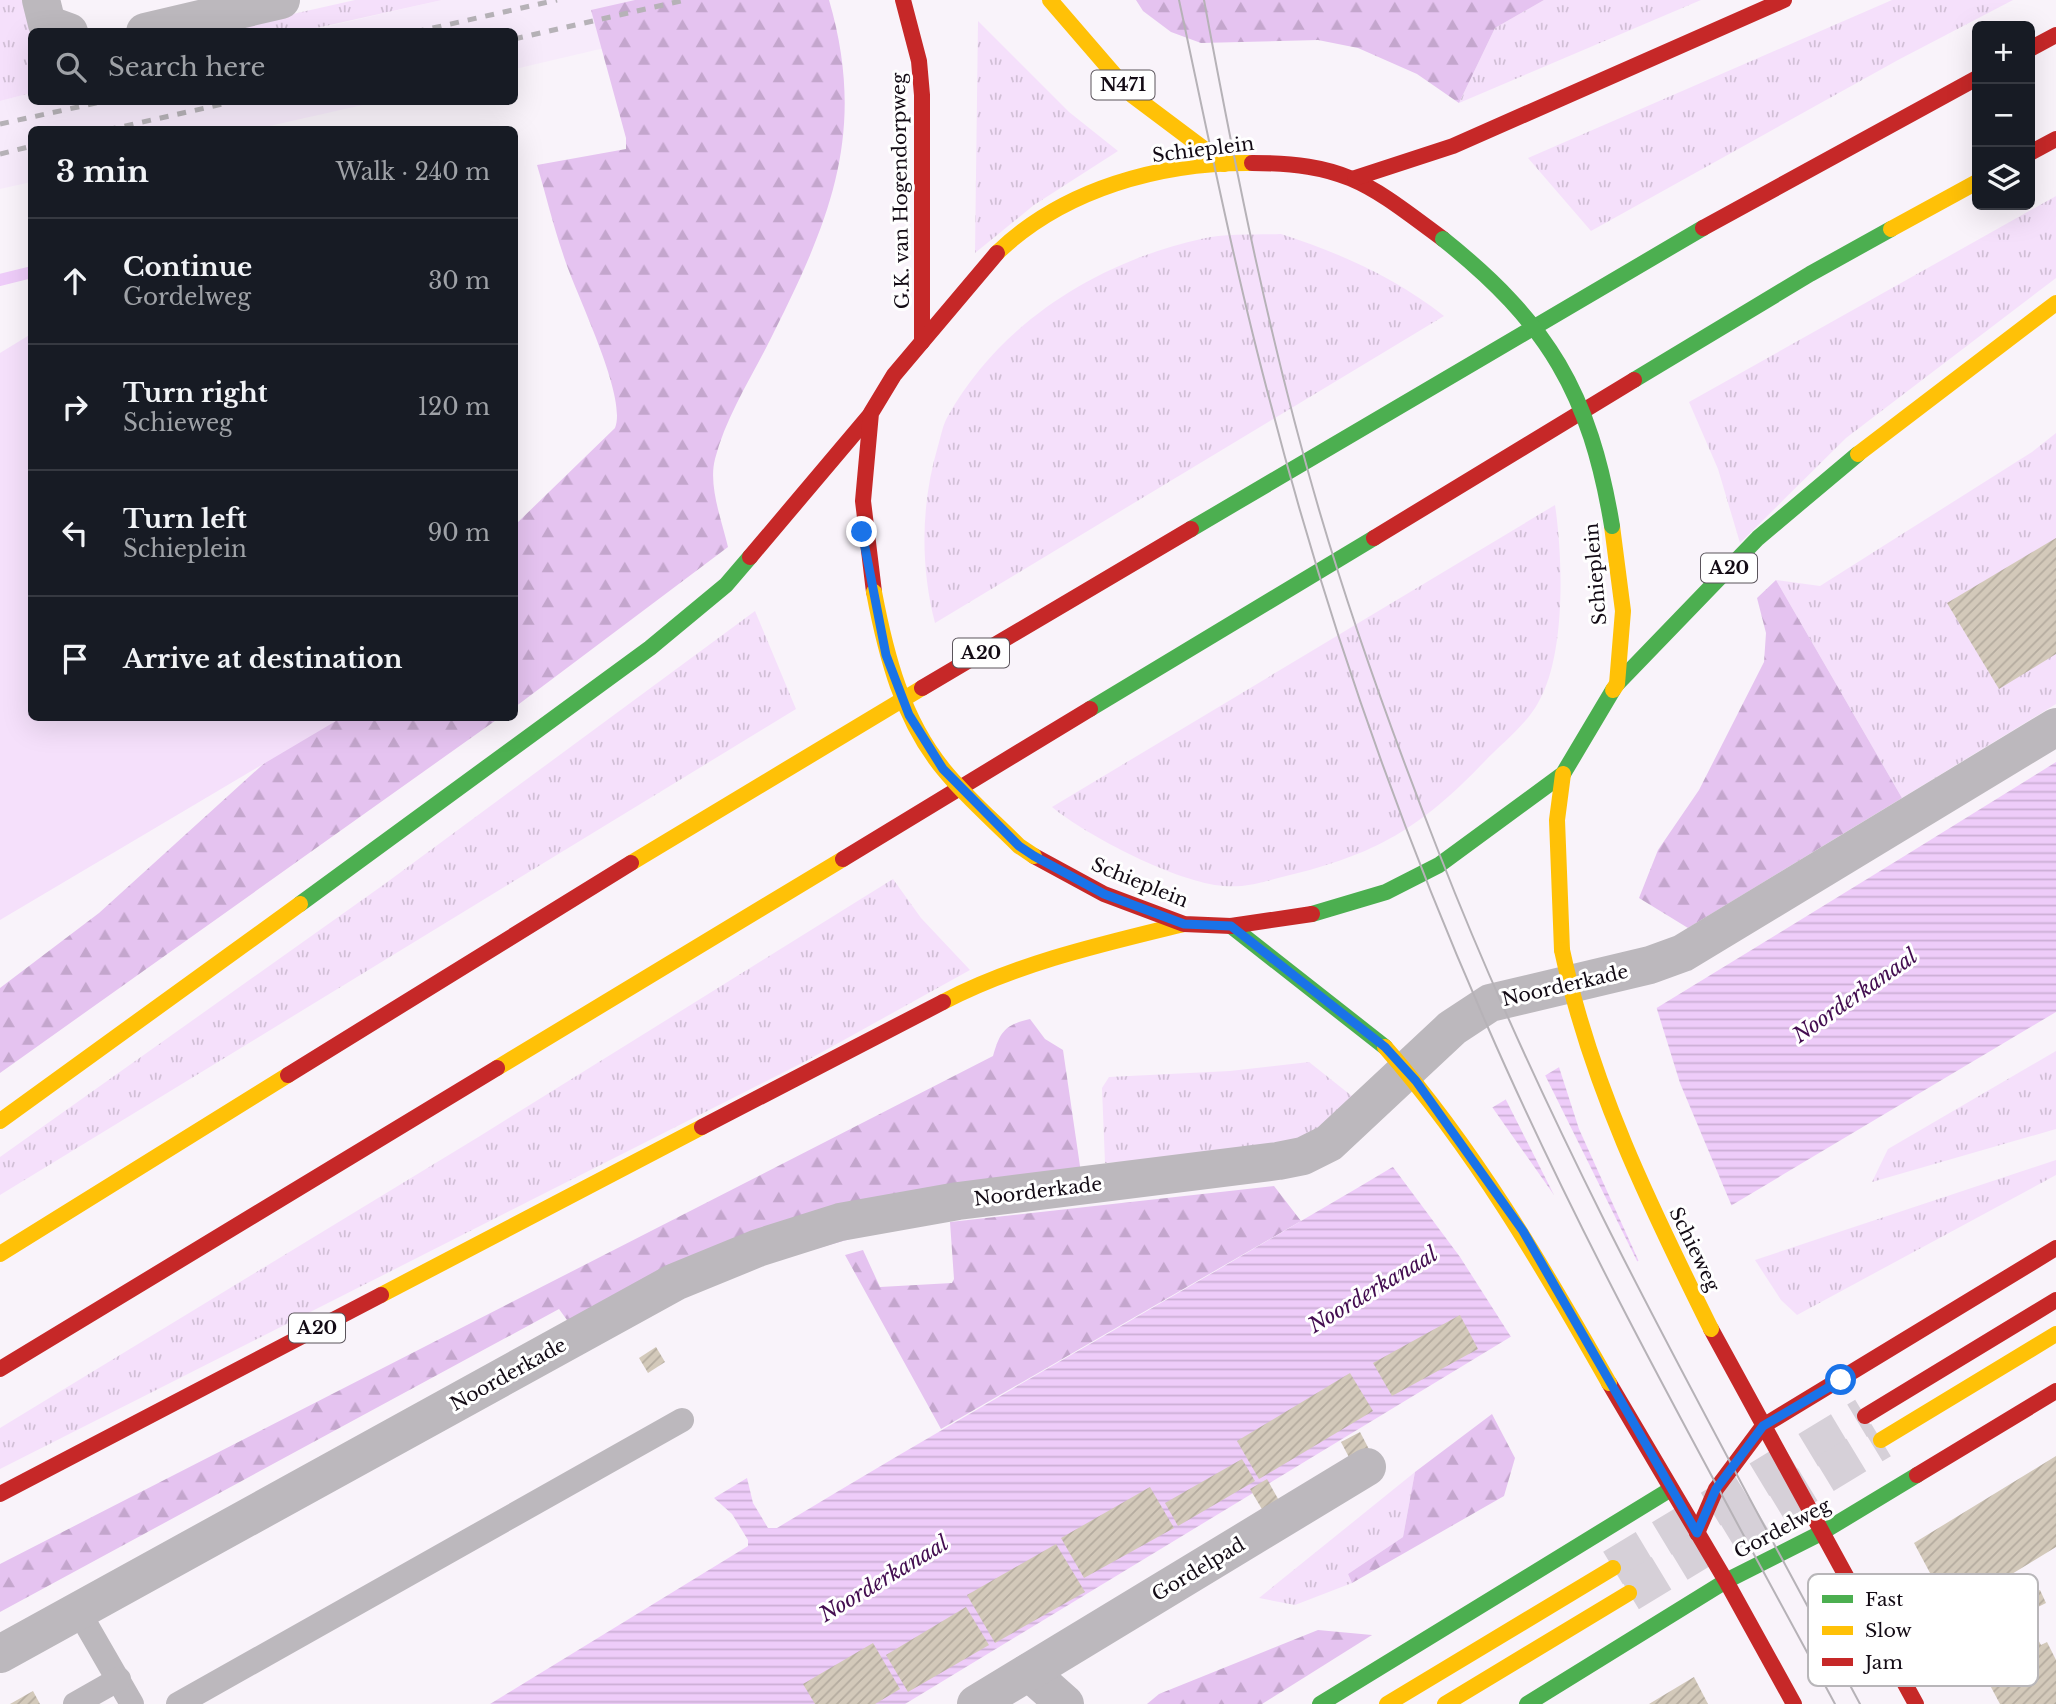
<!DOCTYPE html>
<meta charset="utf-8">
<style>
:root{--surface:#171b24;--page:#242831;--text:#f1f3f6;--muted:#9ea1a6;--line:#363941}
body{margin:0;font-family:"Libre Baskerville",serif;background:var(--page);color:var(--text)}
.controls{position:absolute;right:21px;top:21px;display:grid;overflow:hidden;border-radius:10px;box-shadow:0 7px 28px #0002}
.controls button{width:63px;height:63px;display:grid;place-items:center;padding:0;border:0;border-bottom:2px solid var(--line);background:var(--surface);color:var(--text);font:35px sans-serif}
.stop{position:absolute;width:21px;height:21px;margin:-16px;border:5px solid #1a73e8;border-radius:50%;background:#fff}
.stop.end{background:#1a73e8;border-color:#fff;box-shadow:0 2px 7px #0008}
.list{margin:0;padding:0;list-style:none}
h2{display:flex;justify-content:space-between;align-items:center;height:91px;margin:0;padding:0 28px;font-size:30px}
h2 small{font-size:23px;font-weight:400;color:var(--muted)}
.list li{display:grid;grid-template-columns:46px 1fr auto;gap:21px;align-items:center;box-sizing:border-box;height:126px;padding:0 28px;border-top:2px solid var(--line)}
.list b{display:block;font-size:26px;white-space:nowrap}
.list p{margin:0;font-size:23px;white-space:nowrap;color:var(--muted)}
.list em{font-size:23px;font-style:normal;color:var(--muted)}
.icon{flex:none;width:38px;height:38px;fill:none;stroke:currentColor;stroke-width:2;stroke-linecap:round;stroke-linejoin:round}
.map{position:relative;flex:none;width:2056px;height:1704px;overflow:hidden}
.search{position:absolute;background:var(--surface);box-shadow:0 7px 28px #0002;left:28px;top:28px;width:490px;height:77px;display:flex;align-items:center;gap:18px;box-sizing:border-box;padding:0 24px;border-radius:10px;color:var(--muted);font-size:26px}
.panel{position:absolute;background:var(--surface);box-shadow:0 7px 28px #0002;left:28px;top:126px;width:490px;height:595px;border-radius:10px}
.map>svg:first-child{display:block}
</style>
<div class="map">
<svg width="2056" height="1704" viewBox="0 0 2056 1704">
<defs>
<pattern id="grass-tufts" width="24" height="20" patternUnits="userSpaceOnUse" patternTransform="scale(1.75)"><rect width="24" height="20" fill="#f5e0fb"/><path d="M3 7l-1-3M5 7V3M7 7l1-3M15 17l-1-3M17 17v-4M19 17l1-3" fill="none" stroke="#d1bfd6"/></pattern>
<pattern id="forest-firs" width="22" height="20" patternUnits="userSpaceOnUse" patternTransform="scale(1.75)"><rect width="22" height="20" fill="#e5c3f0"/><path d="M5 1l3.5 6h-7zM16 11l3.5 6h-7z" fill="#c4a6cd"/></pattern>
<pattern id="water-rules" width="6" height="5" patternUnits="userSpaceOnUse" patternTransform="scale(1.75)"><rect width="6" height="5" fill="#eeccf9"/><path d="M0 2.5h6" fill="none" stroke="#cbaed5"/></pattern>
<pattern id="building-hatch" width="6" height="6" patternUnits="userSpaceOnUse" patternTransform="scale(1.75)"><rect width="6" height="6" fill="#d3c9ba"/><path d="M-1 1l2-2M0 6l6-6M5 7l2-2" fill="none" stroke="#b4ab9f"/></pattern>
</defs>
<rect width="100%" height="100%" fill="#f9f3fa"/>
<g fill="#f7ebfb">
<polygon points="442,0 809,0 515,69 514,32 303,32"/>
<polygon points="31,93 32,102 376,102 256,129 32,130 31,182 0,189 0,101"/>
</g>
<g fill="url(#grass-tufts)">
<polygon points="0,0 29,0 31,93 0,101"/>
<polygon points="355,0 442,0 303,31 213,32"/>
<polygon points="1544,0 1701,0 1459,103 1495,28"/>
<polygon points="1892,0 2013,0 1898,60 1591,231 1528,158"/>
<polygon points="978,21 1069,112 1118,151 1034,205 975,253"/>
<polygon points="2056,196 2056,278 1846,438 1740,543 1718,469 1689,402"/>
<path d="M1281 234C1338 252 1396 278 1444 316L935 623C920 565 921 503 938 446 941 436 943 424 948 416 1001 322 1098 262 1201 239 1226 233 1255 235 1281 234Z"/>
<polygon points="2056,433 2056,704 1902,798 1776,580 1820,586 2032,452"/>
<path d="M1555 505C1563 559 1566 656 1538 703 1526 725 1501 744 1484 762 1421 828 1375 855 1286 876 1266 881 1245 888 1224 886 1178 883 1087 836 1052 807Z"/>
<polygon points="755,611 796,709 0,1195 0,1157 386,883"/>
<polygon points="893,879 921,918 970,970 806,1061 0,1469 0,1428 480,1136"/>
<polygon points="2056,1051 2056,1129 1872,1182 1888,1149"/>
<polygon points="1309,1062 1372,1112 1328,1138 1168,1159 1105,1163 1102,1088 1109,1077 1230,1071"/>
<polygon points="2056,1160 2056,1175 1797,1315 1781,1300 1755,1260"/>
<polygon points="1415,1472 1403,1537 1348,1574 1352,1583 1295,1605 1259,1598"/>
</g>
<g fill="url(#forest-firs)">
<path d="M635 0H829C869 137 827 227 766 348 748 383 725 420 715 459 708 486 722 521 728 547L515 707V525L615 428C628 396 574 291 563 254 553 225 546 195 537 165L626 149V138L591 10Z"/>
<polygon points="1136,0 1544,0 1495,28 1459,103 1417,74 1358,48 1318,40 1201,43 1171,32 1143,11"/>
<polygon points="1776,580 1902,798 1688,928 1639,898 1658,850 1699,790 1764,662 1766,633 1757,598"/>
<polygon points="314,718 499,718 0,1073 0,988 99,913"/>
<path d="M1030 1019 1045 1039 1063 1050 1081 1173 567 1320 559 1309 0 1612V1564L993 1056C1000 1032 1004 1025 1030 1019Z"/>
<polygon points="1274,1186 1301,1221 941,1429 845,1255 863,1250 880,1287 952,1283 954,1279 950,1222"/>
<polygon points="1492,1414 1515,1458 1504,1496 1352,1583 1348,1574 1403,1537 1415,1472"/>
<polygon points="1318,1630 1372,1635 1262,1704 1147,1704 1159,1694"/>
</g>
<polygon fill="#f5e0fb" points="31,334 32,718 341,718 0,920 0,353"/>
<path fill="url(#water-rules)" d="M2056 762V1012L1512 1336 905 1704H490L748 1546V1540L732 1514 714 1498 747 1478 753 1503 768 1528H777C950 1423 1127 1324 1301 1221 1555 1072 1806 917 2056 762Z"/>
<g fill="#f9f3fa">
<polygon points="1656,1006 1680,1083 1733,1209 1640,1264 1579,1129 1558,1064"/>
<polygon points="1544,1073 1639,1265 1513,1340 1460,1257 1390,1163 1490,1104 1554,1195 1504,1096"/>
</g>
<g fill="none" stroke-linecap="round" stroke-linejoin="round">
<polyline stroke="#eeccf9" stroke-width="12" points="0,280 32,272"/>
</g>
<g fill="url(#building-hatch)">
<polygon points="2056,538 2056,654 1999,689 1947,603"/>
<polygon points="1460,1315 1478,1349 1392,1396 1373,1363"/>
<polygon points="656,1347 665,1362 648,1373 639,1358"/>
<polygon points="1350,1373 1373,1411 1259,1479 1237,1441"/>
<polygon points="1360,1432 1371,1453 1352,1463 1341,1442"/>
<polygon points="2056,1456 2056,1547 1984,1591 1998,1619 2025,1627 2027,1632 2033,1630 2041,1645 2047,1642 2056,1660 2056,1704 2000,1704 1914,1543"/>
<polygon points="1242,1459 1255,1481 1178,1526 1165,1503"/>
<polygon points="1267,1479 1282,1506 1266,1516 1250,1489"/>
<polygon points="1150,1487 1174,1528 1084,1578 1061,1538"/>
<polygon points="1056,1544 1085,1592 995,1643 967,1595"/>
<polygon points="2040,1590 2046,1603 2020,1616 2014,1604"/>
<polygon points="966,1607 989,1645 908,1692 886,1655"/>
<polygon points="873,1643 900,1689 875,1704 815,1704 803,1684"/>
<polygon points="1694,1677 1708,1704 1649,1704"/>
<polygon points="33,1691 40,1704 10,1704"/>
</g>
<g fill="none" stroke-linecap="round" stroke-linejoin="round">
<g stroke="#d6d0d8" stroke-width="38" stroke-dasharray="38 19" stroke-linecap="butt">
<polyline points="1613,1568 1865,1416"/>
<polyline points="1629,1593 1881,1440"/>
</g>
<g stroke="#bcb8bd" stroke-width="24">
<polyline points="79,1612 132,1704"/>
<polyline points="75,1704 119,1679"/>
<polyline points="178,1704 682,1420"/>
</g>
<g stroke="#bcb8bd" stroke-width="38">
<polyline points="41,0 47,24 69,32"/>
<polyline points="145,32 281,0"/>
<polyline points="0,1654 675,1282 758,1248 840,1222 958,1201 1278,1161 1303,1156 1329,1143 1452,1028 1490,1003 1650,965 1683,953 2056,727"/>
<polyline points="1029,1672 1065,1704"/>
<polyline points="976,1704 1367,1467"/>
</g>
<g stroke="#4caf50" stroke-width="16">
<polyline points="1634,380 1810,274 1891,229"/>
<polyline points="1191,529 1703,228"/>
<polyline points="1617,684 1758,538 1858,454"/>
<polyline points="1090,709 1374,538"/>
<polyline points="300,904 650,648 726,585 750,557"/>
<polyline points="1312,914 1386,892 1439,865 1563,774 1613,690"/>
<polyline points="1231,926 1385,1047"/>
<polyline points="1320,1704 1671,1489"/>
<polyline points="1527,1704 1726,1581 1821,1533 1917,1475"/>
</g>
<g stroke="#ffc107" stroke-width="16">
<polyline points="1050,0 1132,95 1224,164"/>
<polyline points="1891,229 1977,182"/>
<path d="M997 253C1063 189 1161 162 1252 163"/>
<polyline points="1858,454 2056,303"/>
<polyline points="1612,526 1623,611 1617,684 1613,690"/>
<polyline points="631,863 922,688"/>
<polyline points="1562,950 1557,820 1563,774"/>
<path d="M943 1002C1018 963 1102 944 1184 924"/>
<polyline points="497,1068 843,859"/>
<polyline points="0,1121 300,904"/>
<polyline points="0,1254 288,1075"/>
<polyline points="381,1295 702,1127"/>
<polyline points="1881,1440 2056,1334"/>
<polyline points="1387,1704 1613,1568"/>
<polyline points="1445,1704 1629,1593"/>
</g>
<g stroke="#c62828" stroke-width="16">
<polyline points="903,0 919,61 922,95 922,342"/>
<polyline points="2030,49 2056,35"/>
<polyline points="2030,153 2056,139"/>
<path d="M1252 163C1347 163 1370 185 1443 239"/>
<polyline points="1355,178 1453,146 1784,0"/>
<polyline points="1703,228 1977,78"/>
<polyline points="1374,538 1634,380"/>
<polyline points="750,557 870,415"/>
<polyline points="874,592 863,501 871,413 894,375 997,253"/>
<polyline points="922,688 1191,529"/>
<polyline points="1034,856 1104,894 1184,924 1231,926 1312,914"/>
<polyline points="843,859 1090,709"/>
<polyline points="288,1075 631,863"/>
<polyline points="702,1127 943,1002"/>
<polyline points="1711,1329 1916,1704"/>
<polyline points="0,1369 497,1068"/>
<polyline points="1609,1383 1726,1581 1794,1704"/>
<polyline points="1865,1416 2056,1300"/>
<polyline points="1917,1475 2056,1391"/>
<polyline points="0,1494 381,1295"/>
<polyline points="1697,1533 1716,1489 1763,1426 2056,1248"/>
</g>
<g stroke="#b6b2b7" stroke-width="2">
<path d="M1179 0C1208 135 1235 271 1271 405 1326 616 1398 823 1486 1023 1588 1257 1714 1479 1835 1704"/>
<path d="M1204 0C1236 172 1270 344 1320 513 1354 628 1395 741 1439 853 1554 1148 1711 1425 1860 1704"/>
</g>
<g stroke="#b6b2b7" stroke-width="5" stroke-dasharray="9 9" stroke-linecap="butt">
<polyline points="415,32 557,0"/>
<polyline points="514,39 685,0"/>
<polyline points="0,124 101,102"/>
<polyline points="107,130 232,102"/>
<polyline points="0,154 32,146"/>
</g>
<path stroke="#4caf50" stroke-width="16" d="M1443 239C1548 323 1590 393 1612 526"/>
<g stroke="#ffc107" stroke-width="16">
<path d="M874 592C886 655 902 719 944 770 966 797 994 821 1019 846L1034 856"/>
<path d="M1562 950C1591 1085 1650 1206 1711 1329"/>
<path d="M1385 1047C1475 1150 1542 1265 1609 1383"/>
</g>
</g>
<g fill="none" stroke-linecap="round" stroke-linejoin="round">
<polyline stroke="#1a73e8" stroke-width="9" points="862,532 886,655 909,715 943,769 1019,846 1034,856 1104,894 1184,924 1231,926 1385,1047 1416,1081 1523,1231 1697,1533 1716,1489 1763,1426 1841,1380"/>
</g>
<g text-anchor="middle" stroke-width="6" stroke-linejoin="round" paint-order="stroke">
<g fill="#fff" stroke="#5a545b" stroke-width="2">
<rect x="1091.5" y="70.5" width="63" height="29" rx="5"/>
<rect x="1701" y="553.5" width="56" height="29" rx="5"/>
<rect x="953" y="638.5" width="56" height="29" rx="5"/>
<rect x="289" y="1313.5" width="56" height="29" rx="5"/>
</g>
<g font-size="18" font-weight="bold" fill="#130b15">
<text x="1123" y="91">N471</text>
<text x="1729" y="574">A20</text>
<text x="981" y="659">A20</text>
<text x="317" y="1334">A20</text>
</g>
<g font-size="19" fill="#130b15" stroke="#fff">
<text transform="translate(1203 149) rotate(-7)" y="7">Schieplein</text>
<text transform="translate(900 191) rotate(-91)" y="7">G.K. van Hogendorpweg</text>
<text transform="translate(1595 574) rotate(-95)" y="7">Schieplein</text>
<text transform="translate(1140 882) rotate(22)" y="7">Schieplein</text>
<text transform="translate(1565 985) rotate(-13)" y="7">Noorderkade</text>
<text transform="translate(1038 1191) rotate(-7)" y="7">Noorderkade</text>
<text transform="translate(1695 1249) rotate(64)" y="7">Schieweg</text>
<text transform="translate(508 1374) rotate(-29)" y="7">Noorderkade</text>
<text transform="translate(1782 1528) rotate(-28)" y="7">Gordelweg</text>
<text transform="translate(1198 1569) rotate(-31)" y="7">Gordelpad</text>
</g>
<g font-size="21" font-style="italic" fill="#430d50" stroke="#fff">
<text transform="translate(1855 996) rotate(-35)" y="7">Noorderkanaal</text>
<text transform="translate(1373 1290) rotate(-31)" y="7">Noorderkanaal</text>
<text transform="translate(884 1579) rotate(-31)" y="7">Noorderkanaal</text>
</g>
</g>
<rect x="1808" y="1574" width="230" height="112" rx="10" fill="#fff" stroke="#b8b6b9" stroke-width="2"/>
<rect x="1822" y="1595" width="31" height="8" fill="#4caf50"/>
<rect x="1822" y="1626" width="31" height="9" fill="#ffc107"/>
<rect x="1822" y="1658" width="31" height="8" fill="#c62828"/>
<g font-size="19" fill="#130b15">
<text x="1865" y="1606">Fast</text>
<text x="1865" y="1637">Slow</text>
<text x="1865" y="1669">Jam</text>
</g>
</svg>
<div class="controls">
<button>+</button>
<button>−</button>
<button><svg class="icon" aria-label="layers" viewBox="0 0 24 24"><path d="M12 4l9 5-9 5-9-5zM3 14l9 5 9-5"/></svg></button>
</div>
<div class="stop" style="left:1841px;top:1380px"></div>
<div class="stop end" style="left:862px;top:532px"></div>
<div class="search"><svg class="icon" aria-label="search" viewBox="0 0 24 24"><circle cx="10" cy="10" r="6"/><path d="M15 15l6 6"/></svg>Search here</div>
<section class="panel">
<h2>3 min<small>Walk · 240 m</small></h2>
<ul class="list">
<li><svg class="icon" aria-label="ahead" viewBox="0 0 24 24"><path d="M12 20V5M6 11l6-6 6 6"/></svg><div><b>Continue</b><p>Gordelweg</p></div><em>30 m</em></li>
<li><svg class="icon" aria-label="right" viewBox="0 0 24 24"><path d="M7 20v-9h11M14 6l5 5-5 5"/></svg><div><b>Turn right</b><p>Schieweg</p></div><em>120 m</em></li>
<li><svg class="icon" aria-label="left" viewBox="0 0 24 24"><path d="M17 20v-9H6M10 6l-5 5 5 5"/></svg><div><b>Turn left</b><p>Schieplein</p></div><em>90 m</em></li>
<li><svg class="icon" aria-label="arrive" viewBox="0 0 24 24"><path d="M6 21V4h12l-3 4 3 4H6"/></svg><div><b>Arrive at destination</b></div></li>
</ul>
</section>
</div>
